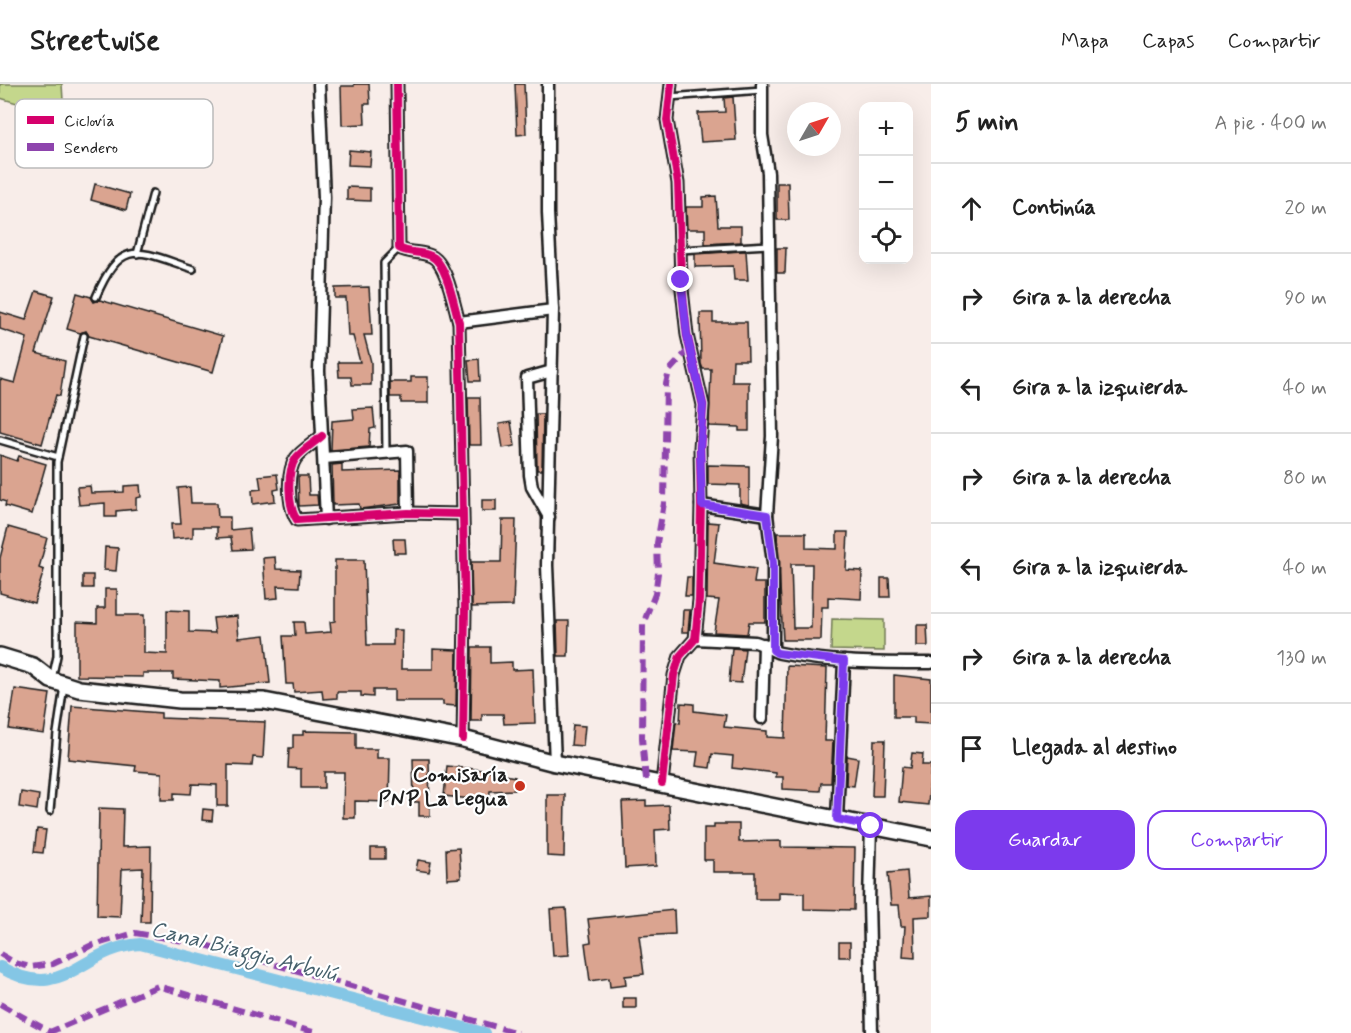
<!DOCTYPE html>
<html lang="es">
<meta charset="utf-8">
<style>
:root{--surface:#fff;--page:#f2f2f2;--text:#222;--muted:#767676;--line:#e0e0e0;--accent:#7c3aed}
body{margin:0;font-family:Mynerve,sans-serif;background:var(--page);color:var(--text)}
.controls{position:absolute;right:18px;top:18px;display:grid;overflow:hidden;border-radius:12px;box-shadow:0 6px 24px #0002}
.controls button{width:54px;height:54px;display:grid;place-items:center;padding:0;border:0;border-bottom:2px solid var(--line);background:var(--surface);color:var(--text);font:30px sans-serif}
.compass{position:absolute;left:787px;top:18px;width:54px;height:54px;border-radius:50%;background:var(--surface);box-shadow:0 6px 24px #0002;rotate:51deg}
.stop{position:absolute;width:18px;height:18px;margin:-14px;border:4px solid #7c3aed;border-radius:50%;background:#fff}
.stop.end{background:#7c3aed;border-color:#fff;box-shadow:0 2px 6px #0008}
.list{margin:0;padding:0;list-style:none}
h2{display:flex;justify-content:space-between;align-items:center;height:78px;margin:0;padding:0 24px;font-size:26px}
h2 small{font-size:20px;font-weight:400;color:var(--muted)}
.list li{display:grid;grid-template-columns:39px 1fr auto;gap:18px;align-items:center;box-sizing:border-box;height:90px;padding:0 24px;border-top:2px solid var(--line)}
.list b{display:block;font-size:22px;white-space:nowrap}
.list em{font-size:20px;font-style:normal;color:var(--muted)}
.actions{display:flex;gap:12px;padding:18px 24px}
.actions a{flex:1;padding:14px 0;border:2px solid var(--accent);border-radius:18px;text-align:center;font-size:21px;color:var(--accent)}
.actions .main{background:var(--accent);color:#fff}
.icon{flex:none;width:33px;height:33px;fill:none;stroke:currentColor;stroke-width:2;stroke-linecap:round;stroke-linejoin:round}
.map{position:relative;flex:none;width:931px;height:949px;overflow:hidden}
header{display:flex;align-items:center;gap:36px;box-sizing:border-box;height:84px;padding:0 30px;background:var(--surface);border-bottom:2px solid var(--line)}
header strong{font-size:28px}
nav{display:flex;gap:33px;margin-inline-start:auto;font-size:21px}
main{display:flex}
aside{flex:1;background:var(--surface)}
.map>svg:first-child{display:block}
</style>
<header>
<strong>Streetwise</strong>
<nav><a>Mapa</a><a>Capas</a><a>Compartir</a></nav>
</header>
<main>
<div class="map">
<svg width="931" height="949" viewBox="0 0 931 949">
<rect width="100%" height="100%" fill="#f8ede9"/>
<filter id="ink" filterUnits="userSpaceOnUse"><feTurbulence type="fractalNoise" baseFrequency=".0167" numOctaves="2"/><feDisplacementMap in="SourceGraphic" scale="12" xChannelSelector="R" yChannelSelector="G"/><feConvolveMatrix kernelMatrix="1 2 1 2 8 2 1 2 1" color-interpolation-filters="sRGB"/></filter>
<g filter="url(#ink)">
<g fill="#c4d78c" stroke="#707a54" stroke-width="1.5">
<polygon points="0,0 62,0 64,33 0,14"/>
<polygon points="832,535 884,536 884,567 831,566"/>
</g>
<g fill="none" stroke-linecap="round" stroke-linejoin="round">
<path stroke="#84c6e5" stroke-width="12" d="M0 883C65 921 80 864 140 860L484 949"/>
</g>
<g fill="#daa490" stroke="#1c1c1c" stroke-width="1.5" fill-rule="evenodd">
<polygon points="354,0 369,0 370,20 364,20 365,40 342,41 341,2 354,2"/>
<polygon points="515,0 524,0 526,50 517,51"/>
<polygon points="733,13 736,56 701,58 698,29 725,28 724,14"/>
<polygon points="349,66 371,68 370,82 348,81"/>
<polygon points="777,99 788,99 789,136 777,136"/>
<polygon points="95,100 130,110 126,126 91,116"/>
<polygon points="347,103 370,104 370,117 347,116"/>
<polygon points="716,112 718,142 741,142 741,158 705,160 705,145 687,145 686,123 703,123 703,113"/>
<polygon points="777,164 786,164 785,189 777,189"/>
<polygon points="742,167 746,167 748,196 734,196 733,182 695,183 695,170"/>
<polygon points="369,203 372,251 364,251 371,278 371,301 352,301 351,293 339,293 338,278 360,278 353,252 348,252 346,214 335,214 335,204"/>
<polygon points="36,207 54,212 36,269 65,277 60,312 56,311 42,360 0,348 0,295 15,299 27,254 0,245 0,228 26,236"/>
<polygon points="77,209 91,213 94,218 100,216 223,252 213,288 89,252 86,247 80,249 67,245"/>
<polygon points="700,229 713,229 713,238 747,238 748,276 733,276 732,298 749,298 749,347 739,347 739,343 709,342 711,285 703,285 701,280"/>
<polygon points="479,275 480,297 470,297 468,276"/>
<polygon points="411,293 428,293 428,319 401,319 401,313 390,313 390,298 411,298"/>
<polygon points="468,313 480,313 481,361 469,361"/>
<polygon points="373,324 375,344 370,345 369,363 331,366 332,337 354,335 353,325"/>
<polygon points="536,330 543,330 542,386 537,386"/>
<polygon points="511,338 515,362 503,364 499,340"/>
<polygon points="0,371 17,377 19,372 46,380 32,430 5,422 6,418 0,416"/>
<polygon points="342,380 342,388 400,386 400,420 360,425 359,420 333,421 332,381"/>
<polygon points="708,381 749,382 749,421 740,419 740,401 708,400"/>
<polygon points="277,390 279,405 274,406 275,417 253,420 252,406 261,405 259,392"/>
<polygon points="298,392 308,392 309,411 317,411 318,421 299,422"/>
<polygon points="140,401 141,413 136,414 136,425 116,427 116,433 105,433 105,419 79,421 77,403 90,402 91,409 124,408 124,402"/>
<polygon points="190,403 191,419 217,419 218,433 230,433 230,446 249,444 251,465 233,466 231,453 217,454 217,443 193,443 193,453 172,455 171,440 181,440 178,404"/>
<rect x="482" y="416" width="14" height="11"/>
<polygon points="502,436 516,436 513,522 472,523 471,478 501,478"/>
<polygon points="708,438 719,439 714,479 756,485 754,499 765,499 765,538 749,538 747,550 714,548 719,516 707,515"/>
<polygon points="8,443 47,454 39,484 44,486 34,519 0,509 0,474"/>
<path d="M837 448H848L846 486 862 487 861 515 828 513V523H822L821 556H783L777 449H806V464L837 465ZM791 480H812L811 544H793Z"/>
<polygon points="393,455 405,455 406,469 394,469"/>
<polygon points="105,463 118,464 116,487 104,486"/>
<polygon points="275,473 276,485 300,486 299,503 277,502 278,514 266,515 263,474"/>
<polygon points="335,476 364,476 367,561 393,561 393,546 402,546 401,585 433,585 433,565 457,566 456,622 443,621 443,617 394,617 394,606 373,606 373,613 361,612 361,608 337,608 337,614 323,615 322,606 294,608 293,600 286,600 283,552 295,552 294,538 304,538 305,550 331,548 330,538 335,537"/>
<rect x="83" y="491" width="10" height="13"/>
<polygon points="687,493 692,493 692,512 685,512"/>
<polygon points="881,494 889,494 890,513 881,513"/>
<polygon points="105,505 117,505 117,531 144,531 144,569 167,570 167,526 189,527 189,548 215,549 213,534 237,532 239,554 265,551 270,599 220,604 220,597 173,595 173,589 143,589 143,593 77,592 77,538 97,539 97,524 105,524"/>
<polygon points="683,526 690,526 688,548 682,548"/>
<polygon points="557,537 569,537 568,572 558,572"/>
<polygon points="917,541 927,541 928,562 917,562"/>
<polygon points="472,563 490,563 490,579 512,578 512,586 533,585 535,639 504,640 503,630 482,630 482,637 471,637"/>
<polygon points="732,564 745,565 741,599 729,598"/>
<polygon points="787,582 827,584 825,657 833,657 831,699 821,699 820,707 783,705 783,693 776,693 776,689 732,684 733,672 712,670 710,684 696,682 698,668 673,667 676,638 680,639 681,619 694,620 694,627 726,631 724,643 767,647 767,653 785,654"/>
<polygon points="894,591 931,595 931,640 914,639 914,633 894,633"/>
<polygon points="15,605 50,610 44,650 9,645"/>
<polygon points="72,622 161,629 161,634 265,638 263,674 253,673 252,682 228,681 228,722 217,722 217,701 192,700 191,710 174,709 174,716 161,716 162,689 135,687 136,682 68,675"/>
<polygon points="573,641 585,642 583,662 571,661"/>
<polygon points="303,647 356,648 356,665 377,665 377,674 390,674 389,718 355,717 355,734 343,734 344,688 324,688 324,704 301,704 301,685 288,684 289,664 293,664 293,651 303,651"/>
<polygon points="874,656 885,656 883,712 872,712"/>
<polygon points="912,669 923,670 922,681 931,681 928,721 899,718 902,683 910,684"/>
<polygon points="847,672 858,674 854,702 846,701"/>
<polygon points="413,675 429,675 430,732 419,732 419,718 414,718"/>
<polygon points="447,682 492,687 492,689 515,693 515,706 490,707 489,717 444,712"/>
<polygon points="21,708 39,711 37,726 19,723"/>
<polygon points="547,711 565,711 564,773 547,772"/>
<polygon points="646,717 646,722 669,721 670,745 655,746 656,782 625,784 622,718"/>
<polygon points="99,724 123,725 122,763 151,762 150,838 141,838 143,784 122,785 120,833 97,832"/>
<polygon points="203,725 213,726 212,737 202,736"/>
<polygon points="714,740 739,740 739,758 781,757 781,763 855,764 854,826 804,825 804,809 779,808 779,815 755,815 755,788 713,788 713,776 704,776 704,744 714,744"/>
<polygon points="37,745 46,746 43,769 34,768"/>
<rect x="371" y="764" width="14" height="11"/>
<polygon points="459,764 461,794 447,795 446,765"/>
<polygon points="418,776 431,778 429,788 416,786"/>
<polygon points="907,787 909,814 931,812 931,832 914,833 915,874 903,873 905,842 901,842 899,821 891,821 888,789"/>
<polygon points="566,824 569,871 553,872 550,825"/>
<polygon points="674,826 675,850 639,852 644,890 625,892 626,901 610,903 609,894 590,897 585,859 591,858 588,835"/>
<rect x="839" y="858" width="11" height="15"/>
<rect x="623" y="914" width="13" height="10"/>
</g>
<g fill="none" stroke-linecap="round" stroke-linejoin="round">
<defs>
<g id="service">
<polyline points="669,13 762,6"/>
<polyline points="680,166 769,161"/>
<polyline points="137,170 153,109"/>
<path d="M96 213C122 152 139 167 193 185"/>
<polyline points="0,356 58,373"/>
<polyline points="386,369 384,179 399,164"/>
<polyline points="52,595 57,572 57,378 84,252"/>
<polyline points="50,727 57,649 64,602"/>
</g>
<g id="minor">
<polyline points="319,0 324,113 319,287 326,435"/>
<path d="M397 0 399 164C410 170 421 167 431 172 447 179 454 222 459 238L465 527 463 655"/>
<polyline points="548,0 548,129 553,226 547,481 555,679"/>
<polyline points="762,0 762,51 768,89 772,352 767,431 773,479 773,566"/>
<polyline points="459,238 553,226"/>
<path d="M322 352C314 359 302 366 296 374 286 388 288 423 297 436L408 429 462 430"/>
<polyline points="324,374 407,367 408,429"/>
<polyline points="701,421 767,431"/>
<polyline points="549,433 532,403 530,391 527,294 552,287"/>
<path d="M695 555 755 558C764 560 771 567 780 569 829 579 882 579 931 579"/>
<polyline points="762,634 764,560"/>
<polyline points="662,699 674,591 680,572 695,555 699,516 701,421 700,364 703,321 687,251 681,196 678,99 667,36 671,0"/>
<polyline points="837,735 844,577"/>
<polyline points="871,742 869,817 872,949"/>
</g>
<polyline id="secondary" points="0,572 33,582 51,596 79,605 180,616 264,617 463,655 555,679 931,754"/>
</defs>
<use href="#service" stroke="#1c1c1c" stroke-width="10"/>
<use href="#minor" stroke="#1c1c1c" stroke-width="15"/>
<use href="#secondary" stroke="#1c1c1c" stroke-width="20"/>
<use href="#service" stroke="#fff" stroke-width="5"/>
<use href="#minor" stroke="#fff" stroke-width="10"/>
<use href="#secondary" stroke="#fff" stroke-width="15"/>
<g stroke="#8e44ad" stroke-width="6" stroke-dasharray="12 6" stroke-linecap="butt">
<polyline points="646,696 642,654 643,540 655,510 658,489 657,459 664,419 666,300 669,287 690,264"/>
<polyline points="0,870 15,879 30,883 53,880 90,862 135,849 202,860 518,949"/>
<polyline points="0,920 50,948 158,902 316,949"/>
</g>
<defs>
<g id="cycleway">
<path d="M397 0 399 164C410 170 421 167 431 172 447 179 454 222 459 238L465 527 463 655"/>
<path d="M322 352C314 359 302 366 296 374 286 388 288 423 297 436L408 429 462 430"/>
<polyline points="662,699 674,591 680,572 695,555 699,516 701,421 700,364 703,321 687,251 681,196 678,99 667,36 671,0"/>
</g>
</defs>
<use href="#cycleway" stroke="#fff" stroke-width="11"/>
<use href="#cycleway" stroke="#d6006c" stroke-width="8"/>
</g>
</g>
<g fill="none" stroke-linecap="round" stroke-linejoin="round" filter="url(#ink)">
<polyline stroke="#7c3aed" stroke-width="8" points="681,196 687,251 703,321 700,364 702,421 767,431 773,479 773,566 777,569 844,577 837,735 871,742"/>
</g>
<circle fill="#c8321e" stroke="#fff" stroke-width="2" cx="520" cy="702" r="6"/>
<g text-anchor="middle" stroke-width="4.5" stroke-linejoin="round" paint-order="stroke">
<g font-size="21" font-weight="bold" fill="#1c1c1c" stroke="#fff" text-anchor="end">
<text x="508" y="697">Comisaría<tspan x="508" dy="24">PNP La Legua</tspan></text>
</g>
<g font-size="22" font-style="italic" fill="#46606c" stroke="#fff">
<text transform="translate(244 866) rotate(14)" y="8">Canal Biaggio Arbulú</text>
</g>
</g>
<rect x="15" y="15" width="198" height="69" rx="9" fill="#fff" stroke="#bbb" stroke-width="1.5"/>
<rect x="27" y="32" width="27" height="8" fill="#d6006c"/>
<rect x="27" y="59" width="27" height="8" fill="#8e44ad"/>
<g font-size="16" fill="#1c1c1c">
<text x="64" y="42">Ciclovía</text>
<text x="64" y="69">Sendero</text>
</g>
</svg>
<div class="controls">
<button>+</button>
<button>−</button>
<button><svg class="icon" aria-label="locate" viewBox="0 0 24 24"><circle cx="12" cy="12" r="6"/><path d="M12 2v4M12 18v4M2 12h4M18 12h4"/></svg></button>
</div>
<svg class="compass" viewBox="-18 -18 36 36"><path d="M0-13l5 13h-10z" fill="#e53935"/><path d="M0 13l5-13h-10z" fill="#767676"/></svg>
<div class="stop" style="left:871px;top:742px"></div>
<div class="stop end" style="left:681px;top:196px"></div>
</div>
<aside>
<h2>5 min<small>A pie · 400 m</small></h2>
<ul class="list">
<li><svg class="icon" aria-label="ahead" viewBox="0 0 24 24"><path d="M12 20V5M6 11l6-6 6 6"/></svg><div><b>Continúa</b></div><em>20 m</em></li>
<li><svg class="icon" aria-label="right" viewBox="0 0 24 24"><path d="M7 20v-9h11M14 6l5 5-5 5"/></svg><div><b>Gira a la derecha</b></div><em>90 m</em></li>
<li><svg class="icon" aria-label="left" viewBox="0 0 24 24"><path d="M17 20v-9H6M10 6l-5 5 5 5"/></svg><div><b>Gira a la izquierda</b></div><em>40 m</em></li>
<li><svg class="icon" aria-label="right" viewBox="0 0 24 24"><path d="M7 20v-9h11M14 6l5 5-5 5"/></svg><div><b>Gira a la derecha</b></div><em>80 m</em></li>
<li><svg class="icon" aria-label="left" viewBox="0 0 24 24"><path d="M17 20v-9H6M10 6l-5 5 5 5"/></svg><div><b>Gira a la izquierda</b></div><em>40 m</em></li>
<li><svg class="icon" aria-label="right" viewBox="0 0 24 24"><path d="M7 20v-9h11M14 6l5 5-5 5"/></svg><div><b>Gira a la derecha</b></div><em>130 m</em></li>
<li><svg class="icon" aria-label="arrive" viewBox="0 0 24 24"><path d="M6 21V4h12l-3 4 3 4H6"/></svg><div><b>Llegada al destino</b></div></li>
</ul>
<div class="actions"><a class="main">Guardar</a><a>Compartir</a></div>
</aside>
</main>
